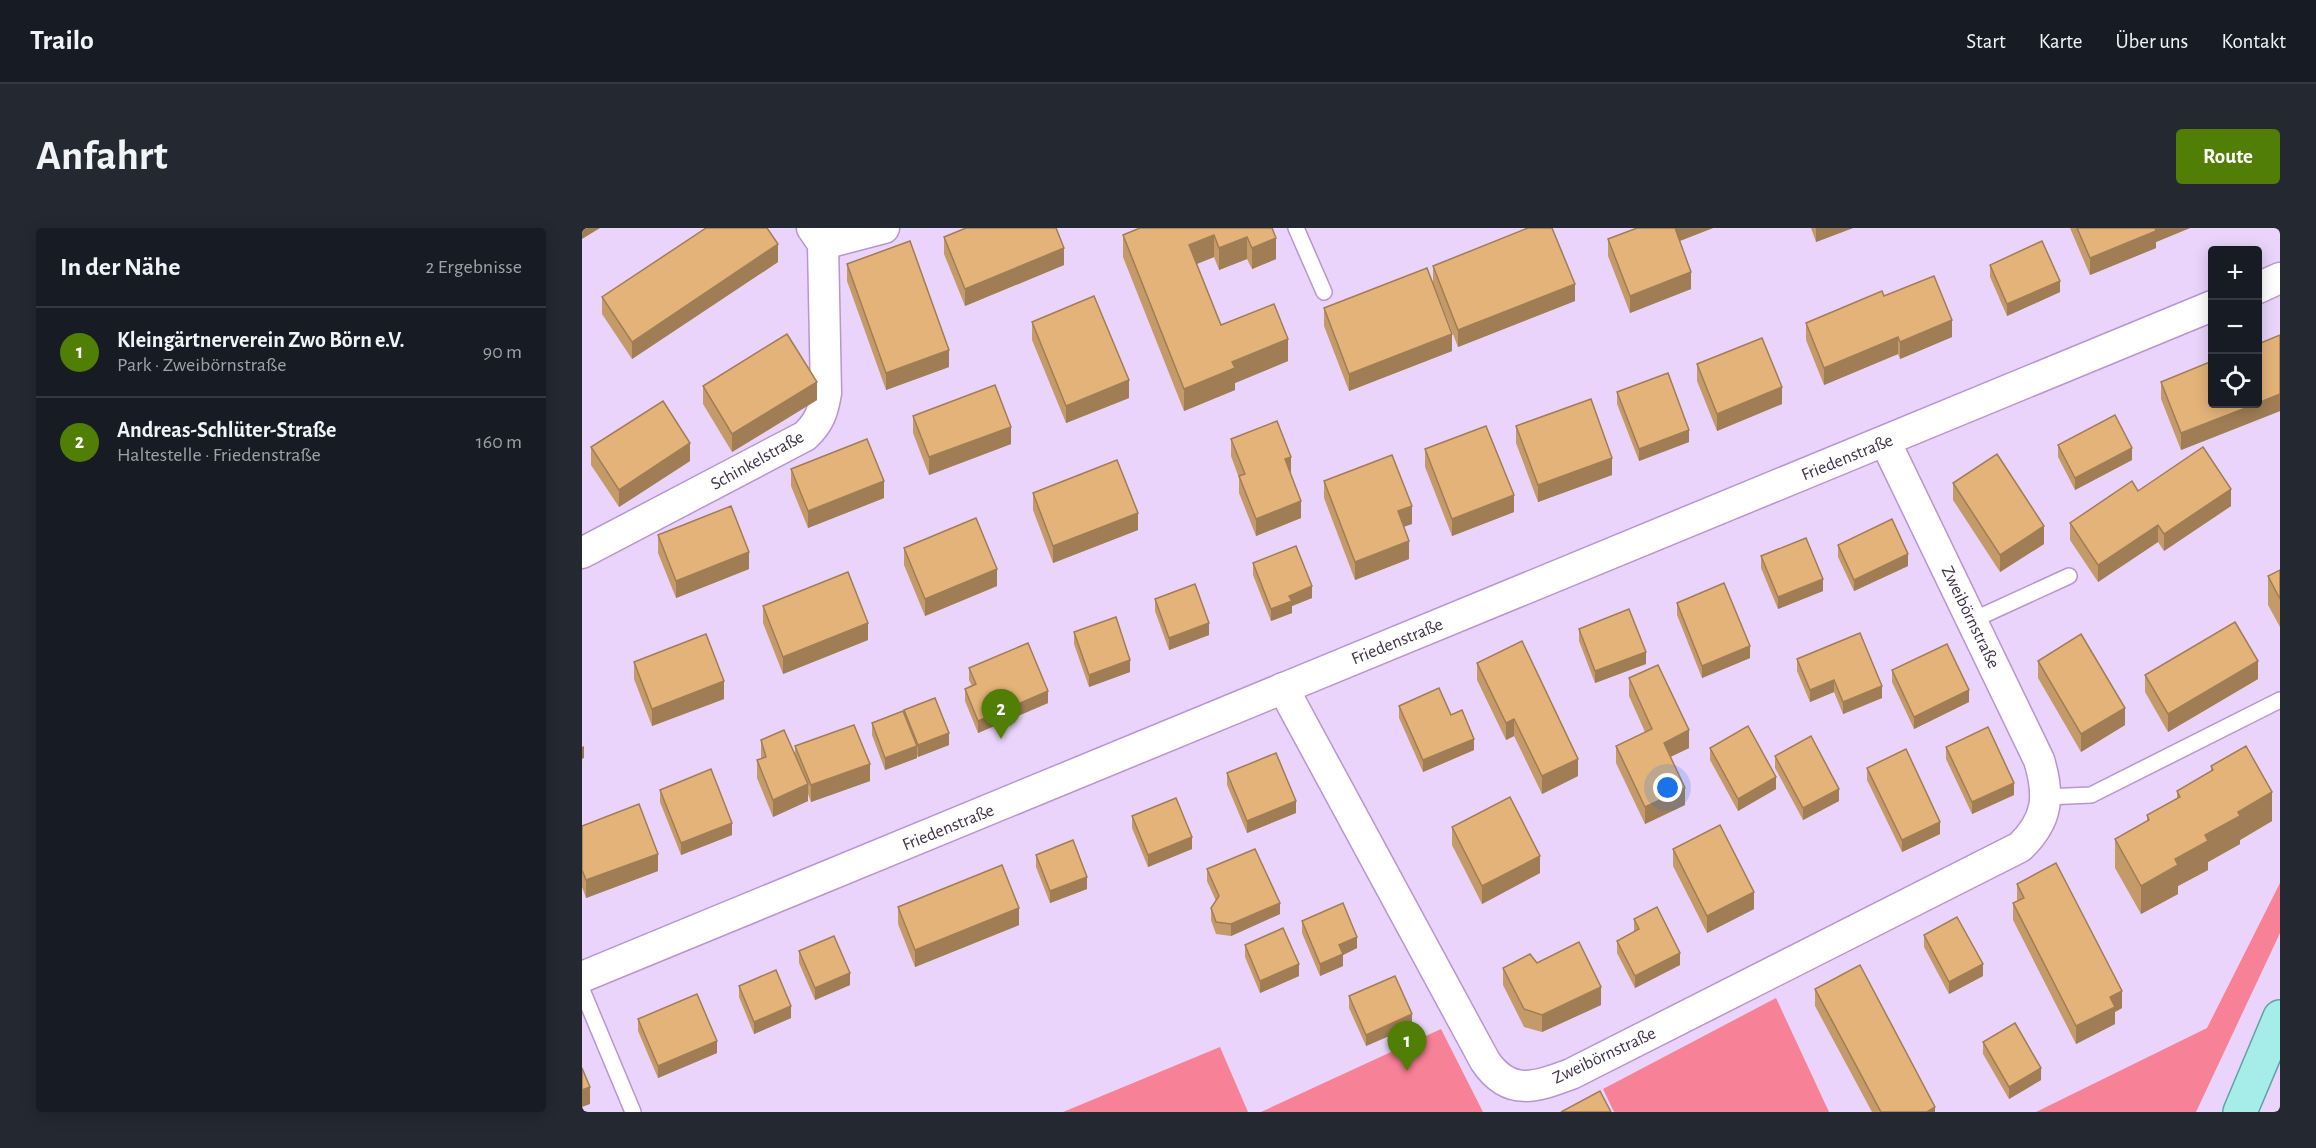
<!DOCTYPE html>
<html lang="de">
<meta charset="utf-8">
<style>
:root{--surface:#171b24;--page:#242831;--text:#f1f3f6;--muted:#9ea1a6;--line:#363941;--accent:#517e05}
body{margin:0;font-family:"Alegreya Sans",sans-serif;background:var(--page);color:var(--text)}
.controls{position:absolute;right:18px;top:18px;display:grid;overflow:hidden;border-radius:6px;box-shadow:0 3px 15px #0003}
.controls button{width:54px;height:54px;display:grid;place-items:center;padding:0;border:0;border-bottom:2px solid var(--line);background:var(--surface);color:var(--text);font:30px sans-serif}
.you{position:absolute;left:1086px;top:560px;width:21px;height:21px;margin:-15px;border:4px solid #fff;border-radius:50%;background:#1a73e8;box-shadow:0 0 0 9px #1a73e833}
.badge{display:grid;place-items:center;width:39px;height:39px;border-radius:50%;background:var(--accent);color:#fff;font-size:20px;font-weight:700}
.pin{position:absolute;translate:-50% -50px;filter:drop-shadow(0 2px 3px #0008)}
.pin::after{content:'';position:absolute;top:32px;width:21px;height:18px;background:inherit;clip-path:polygon(0 0,100% 0,50% 100%)}
.list{margin:0;padding:0;list-style:none}
h2{display:flex;justify-content:space-between;align-items:center;height:78px;margin:0;padding:0 24px;font-size:26px}
h2 small{font-size:20px;font-weight:400;color:var(--muted)}
.list li{display:grid;grid-template-columns:39px 1fr auto;gap:18px;align-items:center;box-sizing:border-box;height:90px;padding:0 24px;border-top:2px solid var(--line)}
.list b{display:block;font-size:22px;white-space:nowrap}
.list p{margin:0;font-size:20px;white-space:nowrap;color:var(--muted)}
.list em{font-size:20px;font-style:normal;color:var(--muted)}
.icon{flex:none;width:33px;height:33px;fill:none;stroke:currentColor;stroke-width:2;stroke-linecap:round;stroke-linejoin:round}
.map{position:relative;flex:none;width:1698px;height:884px;overflow:hidden;border-radius:6px}
header{display:flex;align-items:center;gap:36px;box-sizing:border-box;height:84px;padding:0 30px;background:var(--surface);border-bottom:2px solid var(--line)}
header strong{font-size:28px}
nav{display:flex;gap:33px;margin-inline-start:auto;font-size:21px}
.intro{display:flex;align-items:center;justify-content:space-between;box-sizing:border-box;height:144px;padding:0 36px}
h1{margin:0;font-size:42px}
.button{padding:15px 27px;border-radius:6px;background:var(--accent);color:#fff;font-size:21px;font-weight:700}
main{display:flex;gap:36px;padding:0 36px}
aside{flex:1;background:var(--surface);border-radius:6px;box-shadow:0 3px 15px #0003}
.map>svg:first-child{display:block}
</style>
<header>
<strong>Trailo</strong>
<nav><a>Start</a><a>Karte</a><a>Über uns</a><a>Kontakt</a></nav>
</header>
<div class="intro"><h1>Anfahrt</h1><a class="button">Route</a></div>
<main>
<aside>
<h2>In der Nähe<small>2 Ergebnisse</small></h2>
<ul class="list">
<li><span class="badge">1</span><div><b>Kleingärtnerverein Zwo Börn e.V.</b><p>Park · Zweibörnstraße</p></div><em>90 m</em></li>
<li><span class="badge">2</span><div><b>Andreas-Schlüter-Straße</b><p>Haltestelle · Friedenstraße</p></div><em>160 m</em></li>
</ul>
</aside>
<div class="map">
<svg width="1698" height="884" viewBox="0 0 1698 884">
<rect width="100%" height="100%" fill="#ead4fb"/>
<g fill="#f78196">
<polygon points="1698,655 1698,705 1614,884 1454,884 1625,800"/>
<polygon points="1194,770 1247,884 1032,884 1021,861"/>
<polygon points="859,801 901,884 679,884"/>
<polygon points="638,819 666,884 481,884"/>
</g>
<g fill="none" stroke-linecap="round" stroke-linejoin="round">
<defs>
<g id="lane">
<polyline points="714,0 742,64"/>
<polyline points="1391,392 1487,348"/>
<polyline points="1464,569 1509,567 1698,472"/>
<polyline points="0,762 51,884"/>
</g>
<g id="street">
<polyline points="241,16 302,0"/>
<polyline points="1676,60 1698,50"/>
<path d="M0 325 223 208C237 195 241 184 244 165L241 16 230 0"/>
<path d="M701 460 903 833C927 869 954 859 989 846L1438 619C1466 592 1468 568 1457 532L1303 213"/>
<polyline points="0,749 1630,78"/>
</g>
<polyline id="primary" points="1658,884 1698,789"/>
</defs>
<use href="#lane" stroke="#b895d2" stroke-width="18"/>
<use href="#street" stroke="#b895d2" stroke-width="33"/>
<use href="#primary" stroke="#5ca3a8" stroke-width="36"/>
<use href="#lane" stroke="#fff" stroke-width="15"/>
<use href="#street" stroke="#fff" stroke-width="30"/>
<use href="#primary" stroke="#a6ede9" stroke-width="33"/>
</g>
<g fill="#c49a68">
<polygon points="558,0 694,10 694,31 670,41 665,31 637,42 632,29 615,36 639,97 706,133 653,155 653,162 602,183 541,29 541,7"/>
<polygon points="1055,0 1131,0 1098,13 1109,61 1048,85 1026,28 1026,11"/>
<polygon points="1229,0 1271,0 1234,14"/>
<polygon points="1488,0 1608,0 1574,14 1574,20 1508,47"/>
<polygon points="362,9 482,37 383,78 362,26"/>
<polygon points="196,34 50,131 20,86 20,69"/>
<polygon points="265,36 367,139 304,162 265,53"/>
<polygon points="1408,37 1478,64 1425,88 1408,49"/>
<polygon points="851,38 993,73 876,119 851,55"/>
<polygon points="1302,68 1370,109 1318,131 1316,126 1242,157 1224,112 1224,95"/>
<polygon points="742,80 870,123 767,163 742,98"/>
<polygon points="450,94 547,170 484,195 450,112"/>
<polygon points="1698,107 1698,183 1599,222 1579,171 1579,154"/>
<polygon points="1115,136 1200,176 1135,203 1115,153"/>
<polygon points="121,158 235,172 150,224 121,176"/>
<polygon points="1035,164 1107,214 1057,233 1035,176"/>
<polygon points="331,188 429,216 347,247 331,205"/>
<polygon points="934,198 1030,247 956,274 934,215"/>
<polygon points="649,211 708,246 719,290 674,308 657,265 657,250 649,228"/>
<polygon points="1476,217 1550,232 1493,262 1476,229"/>
<polygon points="9,219 108,233 37,279 9,237"/>
<polygon points="843,221 932,284 870,308 843,239"/>
<polygon points="209,241 302,270 226,300 209,258"/>
<polygon points="742,253 830,296 822,298 827,331 773,352 742,270"/>
<polygon points="1371,255 1462,316 1418,344 1371,272"/>
<polygon points="1556,263 1649,278 1582,323 1576,314 1516,354 1488,312 1488,295"/>
<polygon points="451,265 556,302 471,335 451,282"/>
<polygon points="76,307 167,341 94,370 76,325"/>
<polygon points="1256,317 1326,338 1272,363 1256,329"/>
<polygon points="322,320 415,358 343,388 322,337"/>
<polygon points="1179,328 1241,363 1196,381 1179,340"/>
<polygon points="671,335 730,370 710,378 710,385 689,393 671,347"/>
<polygon points="1698,342 1698,399 1686,377 1686,348"/>
<polygon points="573,371 627,407 587,422 573,383"/>
<polygon points="1095,375 1168,430 1120,450 1095,387"/>
<polygon points="181,378 286,412 201,446 181,395"/>
<polygon points="997,401 1064,436 1013,455 997,413"/>
<polygon points="492,404 548,444 507,459 492,416"/>
<polygon points="1215,431 1300,470 1261,486 1252,464 1228,474 1215,443"/>
<polygon points="1456,433 1543,497 1499,524 1456,450"/>
<polygon points="52,434 142,471 70,498 52,451"/>
<polygon points="895,435 996,548 960,566 932,508 924,512 895,452"/>
<polygon points="387,440 466,475 396,505 383,473 383,461 390,458 387,452"/>
<polygon points="1310,442 1387,474 1332,501 1310,454"/>
<polygon points="1563,447 1676,451 1586,504 1563,464"/>
<polygon points="1047,450 1107,520 1088,529 1103,577 1063,596 1034,535 1034,518 1063,504 1047,468"/>
<polygon points="817,478 869,487 892,522 841,544 817,490"/>
<polygon points="322,482 367,517 336,529 335,527 335,530 303,542 290,507 290,495 322,485"/>
<polygon points="179,512 213,526 213,518 288,553 229,574 226,566 226,573 191,589 175,550 175,532 179,531"/>
<polygon points="1364,519 1432,567 1390,586 1364,531"/>
<polygon points="1128,520 1194,561 1156,583 1128,532"/>
<polygon points="1193,528 1257,573 1221,592 1193,540"/>
<polygon points="1629,538 1690,593 1658,612 1658,616 1626,634 1626,642 1596,658 1596,666 1559,686 1533,640 1533,611 1565,593 1565,587 1595,571 1595,563 1629,544"/>
<polygon points="1285,540 1358,606 1320,624 1285,552"/>
<polygon points="645,545 714,585 665,605 645,557"/>
<polygon points="78,562 150,607 99,627 78,574"/>
<polygon points="550,588 610,621 566,639 550,600"/>
<polygon points="0,598 76,643 4,670 0,659"/>
<polygon points="870,599 958,645 900,676 870,617"/>
<polygon points="1091,621 1172,681 1125,705 1091,638"/>
<polygon points="454,627 505,661 468,675 454,639"/>
<polygon points="625,641 698,686 649,708 634,706 629,692 629,680 634,673 625,653"/>
<polygon points="1435,656 1540,780 1533,784 1533,796 1494,816 1431,692 1431,675 1435,673"/>
<polygon points="316,679 437,697 333,739 316,696"/>
<polygon points="1052,691 1098,737 1053,760 1035,725 1035,713 1052,704"/>
<polygon points="720,693 775,720 761,727 761,738 738,748 720,705"/>
<polygon points="1342,707 1401,748 1367,766 1342,719"/>
<polygon points="663,717 717,748 678,765 663,729"/>
<polygon points="217,723 268,757 233,772 217,735"/>
<polygon points="955,735 1019,777 960,804 942,799 921,757 921,740"/>
<polygon points="157,758 209,790 172,806 157,769"/>
<polygon points="1233,761 1353,884 1290,884 1233,778"/>
<polygon points="767,768 830,798 784,818 767,780"/>
<polygon points="56,791 135,825 76,850 56,803"/>
<polygon points="1401,814 1459,852 1427,871 1401,826"/>
</g>
<g fill="#a07d55">
<polygon points="0,0 18,0 0,11"/>
<polygon points="1092,0 1131,0 1092,15"/>
<polygon points="1234,0 1271,0 1234,14"/>
<polygon points="1572,0 1608,0 1574,14 1574,20 1508,47 1508,30"/>
<polygon points="632,7 632,29 607,39 607,17"/>
<polygon points="665,9 665,31 637,42 637,20"/>
<polygon points="694,10 694,31 670,41 670,20"/>
<polygon points="196,16 196,34 50,131 50,114"/>
<polygon points="482,20 482,37 383,78 383,61"/>
<polygon points="1109,44 1109,61 1048,85 1048,68"/>
<polygon points="1478,53 1478,64 1425,88 1425,76"/>
<polygon points="993,56 993,73 876,119 876,102"/>
<polygon points="1370,92 1370,109 1318,131 1318,114"/>
<polygon points="870,106 870,123 767,163 767,146"/>
<polygon points="1316,109 1316,126 1242,157 1242,140"/>
<polygon points="706,111 706,133 653,155 653,162 602,183 602,161 650,134"/>
<polygon points="367,122 367,139 304,162 304,145"/>
<polygon points="547,152 547,170 484,195 484,178"/>
<polygon points="235,154 235,172 150,224 150,206"/>
<polygon points="1200,159 1200,176 1135,203 1135,186"/>
<polygon points="1698,166 1698,183 1599,222 1599,205"/>
<polygon points="429,199 429,216 347,247 347,229"/>
<polygon points="1107,202 1107,214 1057,233 1057,221"/>
<polygon points="108,215 108,233 37,279 37,262"/>
<polygon points="1550,220 1550,232 1493,262 1493,250"/>
<polygon points="709,229 709,246 703,231"/>
<polygon points="1030,230 1030,247 956,274 956,257"/>
<polygon points="302,253 302,270 226,300 226,283"/>
<polygon points="1649,261 1649,278 1582,323 1582,306"/>
<polygon points="932,267 932,284 870,308 870,291"/>
<polygon points="719,273 719,290 674,308 674,291"/>
<polygon points="830,278 830,296 816,301 816,283"/>
<polygon points="556,285 556,302 471,335 471,318"/>
<polygon points="1576,297 1576,314 1516,354 1516,337"/>
<polygon points="1462,298 1462,316 1418,344 1418,327"/>
<polygon points="827,313 827,331 773,352 773,334"/>
<polygon points="167,324 167,341 94,370 94,353"/>
<polygon points="1326,326 1326,338 1272,363 1272,352"/>
<polygon points="415,341 415,358 343,388 343,371"/>
<polygon points="1241,351 1241,363 1196,381 1196,369"/>
<polygon points="730,358 730,370 710,378 710,385 689,393 689,381 707,368"/>
<polygon points="286,395 286,412 201,446 201,429"/>
<polygon points="627,395 627,407 587,422 587,410"/>
<polygon points="1168,418 1168,430 1120,450 1120,438"/>
<polygon points="1064,424 1064,436 1013,455 1013,443"/>
<polygon points="548,432 548,444 507,459 507,447"/>
<polygon points="1676,433 1676,451 1586,504 1586,486"/>
<polygon points="1252,452 1252,464 1228,474 1228,462"/>
<polygon points="142,453 142,471 70,498 70,481"/>
<polygon points="1300,458 1300,470 1261,486 1261,474"/>
<polygon points="1387,462 1387,474 1332,501 1332,489"/>
<polygon points="466,463 466,475 396,505 396,493"/>
<polygon points="1543,480 1543,497 1499,524 1499,506"/>
<polygon points="932,491 932,508 924,512 924,495"/>
<polygon points="1107,502 1107,520 1082,532 1082,515"/>
<polygon points="367,505 367,517 336,529 336,517"/>
<polygon points="892,511 892,522 841,544 841,532"/>
<polygon points="2,518 2,530 0,531 0,519"/>
<polygon points="335,518 335,530 303,542 303,530"/>
<polygon points="996,531 996,548 960,566 960,548"/>
<polygon points="288,536 288,553 229,574 229,557"/>
<polygon points="1194,549 1194,561 1156,583 1156,571"/>
<polygon points="1432,555 1432,567 1390,586 1390,574"/>
<polygon points="226,556 226,573 191,589 191,572"/>
<polygon points="1103,560 1103,577 1063,596 1063,579"/>
<polygon points="1257,561 1257,573 1221,592 1221,580"/>
<polygon points="1690,564 1690,593 1658,612 1658,616 1626,634 1626,642 1596,658 1596,666 1559,686 1559,658 1623,607 1656,584"/>
<polygon points="714,573 714,585 665,605 665,593"/>
<polygon points="1358,594 1358,606 1320,624 1320,612"/>
<polygon points="150,595 150,607 99,627 99,615"/>
<polygon points="610,609 610,621 566,639 566,627"/>
<polygon points="76,626 76,643 4,670 4,652"/>
<polygon points="958,628 958,645 900,676 900,658"/>
<polygon points="505,649 505,661 468,675 468,663"/>
<polygon points="1172,664 1172,681 1125,705 1125,688"/>
<polygon points="698,675 698,686 649,708 649,696"/>
<polygon points="437,680 437,697 333,739 333,722"/>
<polygon points="775,709 775,720 761,727 761,738 738,748 738,736 757,717"/>
<polygon points="1098,725 1098,737 1053,760 1053,748"/>
<polygon points="717,736 717,748 678,765 678,753"/>
<polygon points="1401,736 1401,748 1367,766 1367,754"/>
<polygon points="268,745 268,757 233,772 233,760"/>
<polygon points="1019,759 1019,777 960,804 960,787"/>
<polygon points="1540,763 1540,780 1533,784 1533,796 1494,816 1494,798 1528,769"/>
<polygon points="209,778 209,790 172,806 172,794"/>
<polygon points="830,786 830,798 784,818 784,807"/>
<polygon points="135,813 135,825 76,850 76,838"/>
<polygon points="1459,840 1459,852 1427,871 1427,859"/>
<polygon points="8,859 8,876 0,879 0,862"/>
<polygon points="1353,879 1353,884 1345,884"/>
</g>
<g fill="#e4b379" stroke="#a07d55" stroke-width="1.5">
<polygon points="124,0 185,0 196,16 50,114 20,69"/>
<polygon points="384,0 474,0 482,20 383,61 362,9"/>
<polygon points="558,0 690,0 694,10 670,20 665,9 637,20 632,7 607,17 639,97 692,76 706,111 650,134 653,140 602,161 541,7"/>
<polygon points="946,0 970,0 993,56 876,102 851,38"/>
<polygon points="1055,0 1093,0 1109,44 1048,68 1026,11"/>
<polygon points="1495,0 1573,0 1574,3 1508,30"/>
<polygon points="328,13 367,122 304,145 265,36"/>
<polygon points="1460,13 1478,53 1425,76 1408,37"/>
<polygon points="845,40 870,106 767,146 742,80"/>
<polygon points="1352,48 1370,92 1318,114 1316,109 1242,140 1224,95 1300,63 1302,68"/>
<polygon points="512,68 547,152 484,178 450,94"/>
<polygon points="205,106 235,154 150,206 121,158"/>
<polygon points="1698,107 1698,166 1676,175 1676,116"/>
<polygon points="1180,110 1200,159 1135,186 1115,136"/>
<polygon points="1630,133 1630,176 1674,176 1599,205 1579,154"/>
<polygon points="1086,145 1107,202 1057,221 1035,164"/>
<polygon points="413,157 429,199 347,229 331,188"/>
<polygon points="1009,171 1030,230 956,257 934,198"/>
<polygon points="81,173 108,215 37,262 9,219"/>
<polygon points="1533,187 1550,220 1493,250 1476,217"/>
<polygon points="695,193 709,229 703,231 719,273 674,291 657,248 663,246 649,211"/>
<polygon points="904,198 932,267 870,291 843,221"/>
<polygon points="285,211 302,253 226,283 209,241"/>
<polygon points="1621,219 1649,261 1582,306 1576,297 1516,337 1488,295 1550,253 1556,263"/>
<polygon points="1415,226 1462,298 1418,327 1371,255"/>
<polygon points="810,227 830,278 816,283 827,313 773,334 742,253"/>
<polygon points="535,232 556,285 471,318 451,265"/>
<polygon points="149,278 167,324 94,353 76,307"/>
<polygon points="394,290 415,341 343,371 322,320"/>
<polygon points="1310,291 1326,326 1272,352 1256,317"/>
<polygon points="1224,310 1241,351 1196,369 1179,328"/>
<polygon points="714,318 730,358 707,368 710,373 689,381 671,335"/>
<polygon points="1698,342 1698,371 1686,348"/>
<polygon points="266,344 286,395 201,429 181,378"/>
<polygon points="1142,355 1168,418 1120,438 1095,375"/>
<polygon points="613,356 627,395 587,410 573,371"/>
<polygon points="1047,381 1064,424 1013,443 997,401"/>
<polygon points="534,389 548,432 507,447 492,404"/>
<polygon points="1653,394 1676,433 1586,486 1563,447"/>
<polygon points="1278,405 1300,458 1261,474 1252,452 1228,462 1215,431"/>
<polygon points="124,406 142,453 70,481 52,434"/>
<polygon points="1499,406 1543,480 1499,506 1456,433"/>
<polygon points="940,413 996,531 960,548 932,491 924,495 895,435"/>
<polygon points="446,415 466,463 396,493 383,461 394,456 387,440"/>
<polygon points="1365,416 1387,462 1332,489 1310,442"/>
<polygon points="1076,437 1107,502 1082,515 1103,560 1063,579 1034,518 1070,501 1047,450"/>
<polygon points="857,460 869,487 880,482 892,511 841,532 817,478"/>
<polygon points="353,470 367,505 336,517 322,482"/>
<polygon points="321,483 335,518 303,530 290,495"/>
<polygon points="272,497 288,536 229,557 213,518"/>
<polygon points="1166,498 1194,549 1156,571 1128,520"/>
<polygon points="1406,499 1432,555 1390,574 1364,519"/>
<polygon points="202,502 226,556 191,572 175,532 184,529 179,512"/>
<polygon points="1229,508 1257,561 1221,580 1193,528"/>
<polygon points="1664,518 1690,564 1656,584 1658,588 1623,607 1626,613 1593,631 1596,637 1559,658 1533,611 1567,592 1565,587 1598,569 1595,563 1631,542 1629,538"/>
<polygon points="1324,521 1358,594 1320,612 1285,540"/>
<polygon points="694,525 714,573 665,593 645,545"/>
<polygon points="129,541 150,595 99,615 78,562"/>
<polygon points="928,569 958,628 900,658 870,599"/>
<polygon points="594,570 610,609 566,627 550,588"/>
<polygon points="57,576 76,626 4,652 0,642 0,598"/>
<polygon points="1138,597 1172,664 1125,688 1091,621"/>
<polygon points="491,612 505,649 468,663 454,627"/>
<polygon points="673,621 698,675 649,696 634,694 629,680 637,668 625,641"/>
<polygon points="1474,635 1540,763 1528,769 1533,779 1494,798 1431,675 1442,670 1435,656"/>
<polygon points="420,637 437,680 333,722 316,679"/>
<polygon points="761,675 775,709 757,717 761,726 738,736 720,693"/>
<polygon points="1075,679 1098,725 1053,748 1035,713 1057,701 1052,691"/>
<polygon points="1375,689 1401,736 1367,754 1342,707"/>
<polygon points="701,700 717,736 678,753 663,717"/>
<polygon points="252,708 268,745 233,760 217,723"/>
<polygon points="997,714 1019,759 960,787 942,781 921,740 948,726 955,735"/>
<polygon points="1278,737 1353,879 1345,884 1299,884 1233,761"/>
<polygon points="194,742 209,778 172,794 157,758"/>
<polygon points="813,748 830,786 784,807 767,768"/>
<polygon points="115,766 135,813 76,838 56,791"/>
<polygon points="1433,795 1459,840 1427,859 1401,814"/>
<polygon points="0,840 8,859 0,862"/>
<polygon points="1018,863 1029,884 979,884"/>
</g>
<g text-anchor="middle" stroke-width="5" stroke-linejoin="round" paint-order="stroke">
<g font-size="18" fill="#3f314a" stroke="#fff">
<text transform="translate(1265 229) rotate(-22)" y="6">Friedenstraße</text>
<text transform="translate(175 232) rotate(-29)" y="6">Schinkelstraße</text>
<text transform="translate(1389 389) rotate(64)" y="6">Zweibörnstraße</text>
<text transform="translate(815 413) rotate(-22)" y="6">Friedenstraße</text>
<text transform="translate(366 599) rotate(-22)" y="6">Friedenstraße</text>
<text transform="translate(1022 827) rotate(-25)" y="6">Zweibörnstraße</text>
</g>
</g>
</svg>
<div class="controls">
<button>+</button>
<button>−</button>
<button><svg class="icon" aria-label="locate" viewBox="0 0 24 24"><circle cx="12" cy="12" r="6"/><path d="M12 2v4M12 18v4M2 12h4M18 12h4"/></svg></button>
</div>
<div class="you"></div>
<div class="pin badge" style="left:825px;top:843px">1</div>
<div class="pin badge" style="left:419px;top:511px">2</div>
</div>
</main>
